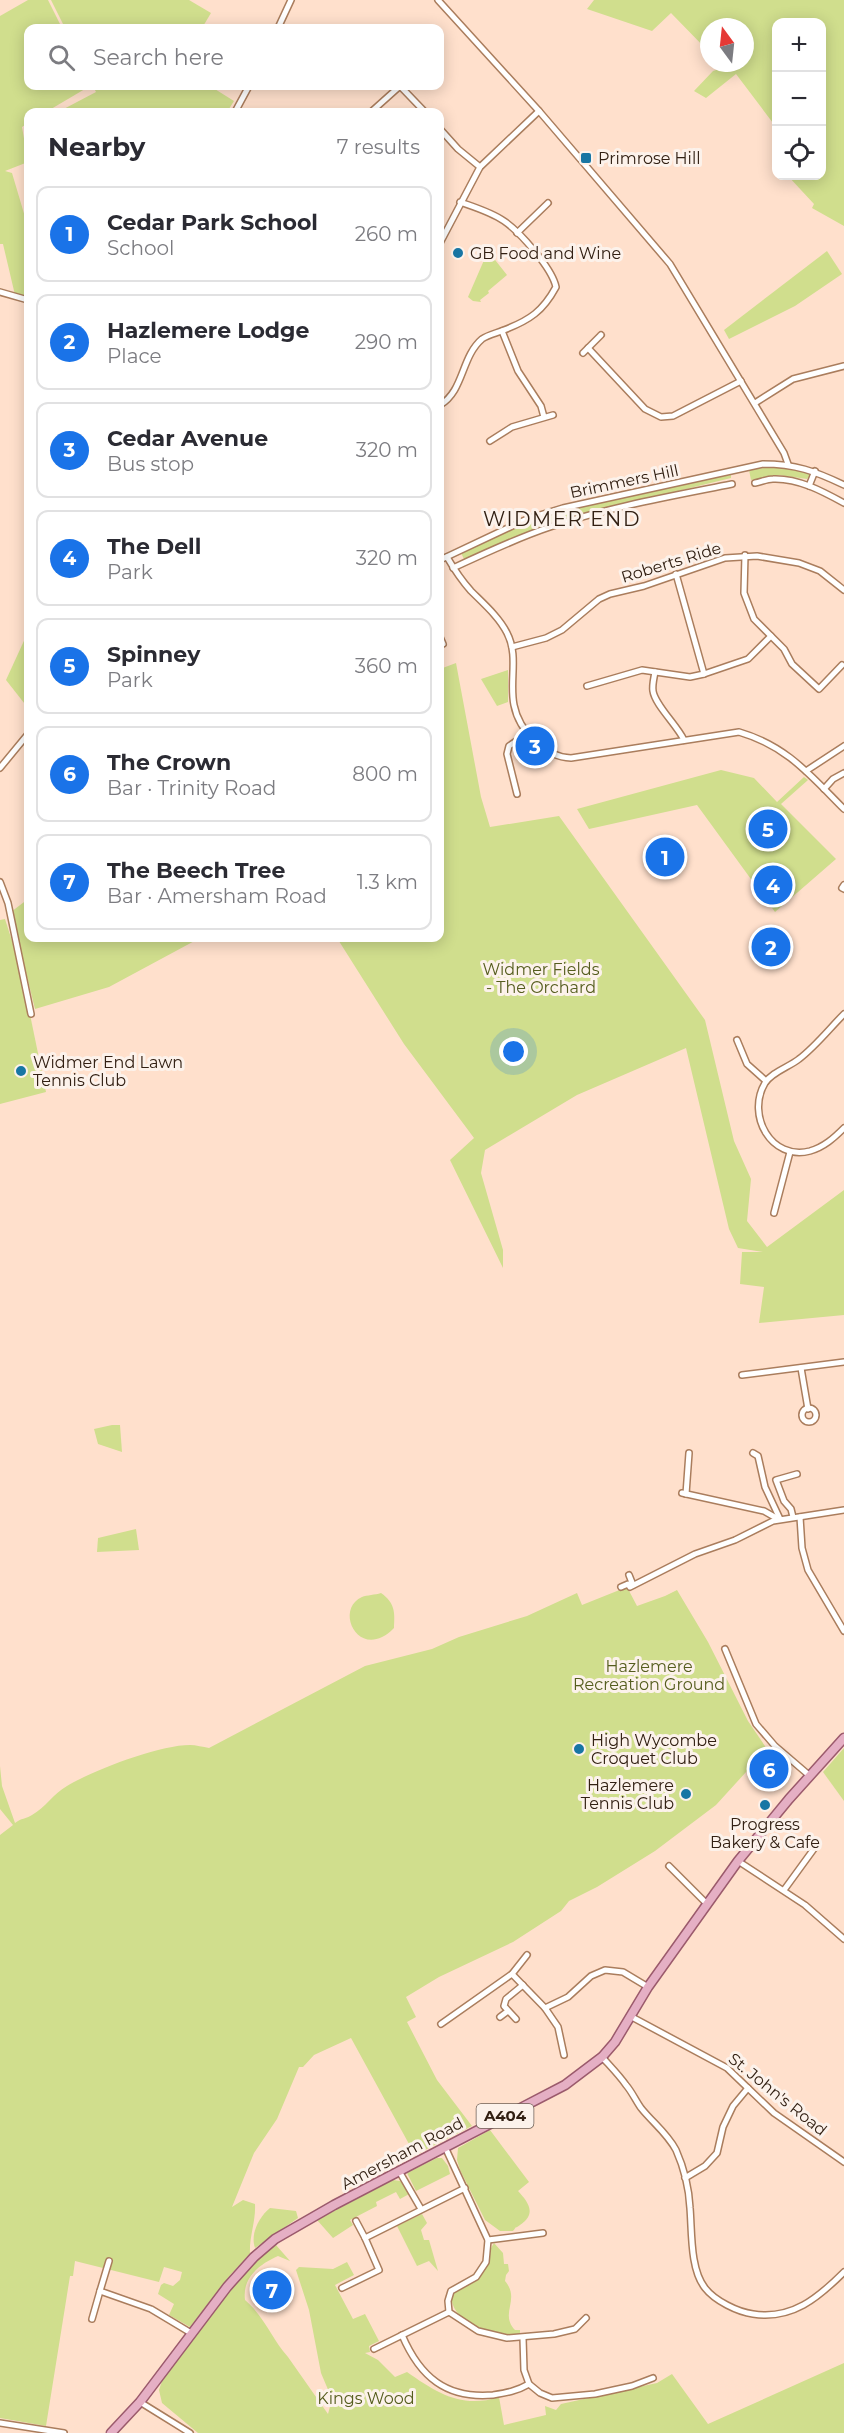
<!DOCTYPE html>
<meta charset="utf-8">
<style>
:root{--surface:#fff;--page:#f7f7f7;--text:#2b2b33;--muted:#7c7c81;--line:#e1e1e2;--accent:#1a73e8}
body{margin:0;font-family:Montserrat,sans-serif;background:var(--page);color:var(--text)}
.controls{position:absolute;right:18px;top:18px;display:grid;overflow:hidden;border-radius:12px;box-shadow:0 3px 15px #0003}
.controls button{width:54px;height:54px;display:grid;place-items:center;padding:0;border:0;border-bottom:2px solid var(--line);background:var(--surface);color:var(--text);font:30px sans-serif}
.compass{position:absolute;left:700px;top:18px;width:54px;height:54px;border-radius:50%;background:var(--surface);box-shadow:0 3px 15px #0003;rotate:345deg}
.you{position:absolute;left:514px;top:1052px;width:21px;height:21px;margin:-15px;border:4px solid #fff;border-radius:50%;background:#1a73e8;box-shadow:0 0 0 9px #1a73e833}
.badge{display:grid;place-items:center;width:39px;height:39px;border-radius:50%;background:var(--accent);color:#fff;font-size:20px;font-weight:700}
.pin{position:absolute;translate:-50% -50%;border:3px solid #fff;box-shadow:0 2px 6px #0006}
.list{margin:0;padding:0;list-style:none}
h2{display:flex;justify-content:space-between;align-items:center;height:78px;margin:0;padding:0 24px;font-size:26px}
h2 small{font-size:20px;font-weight:400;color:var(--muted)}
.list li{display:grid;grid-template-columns:39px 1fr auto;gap:18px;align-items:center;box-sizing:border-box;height:96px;margin:0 12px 12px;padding:0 12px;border:2px solid var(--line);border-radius:12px}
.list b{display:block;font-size:22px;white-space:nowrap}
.list p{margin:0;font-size:20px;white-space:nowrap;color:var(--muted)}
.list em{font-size:20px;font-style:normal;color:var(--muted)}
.icon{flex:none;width:33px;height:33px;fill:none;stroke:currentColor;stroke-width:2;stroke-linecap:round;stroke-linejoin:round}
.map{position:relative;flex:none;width:844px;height:2433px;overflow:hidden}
.search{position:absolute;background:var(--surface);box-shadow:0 3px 15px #0003;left:24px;top:24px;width:420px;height:66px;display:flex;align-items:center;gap:15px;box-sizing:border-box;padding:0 21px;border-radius:12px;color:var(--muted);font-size:22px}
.panel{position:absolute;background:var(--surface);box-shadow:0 3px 15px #0003;left:24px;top:108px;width:420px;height:834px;border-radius:12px}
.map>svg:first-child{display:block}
</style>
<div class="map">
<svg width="844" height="2433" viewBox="0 0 844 2433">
<rect width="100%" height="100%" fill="#ffe0cc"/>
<g fill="#d0de8d">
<polygon points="28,0 48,0 62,28 28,28 28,86 90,86 46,112 28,112 28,123 22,127 28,162 5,171 12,173 28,227 28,298 15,295 3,244 0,244 0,16"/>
<polygon points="51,0 189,0 211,13 202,28 65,28"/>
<polygon points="594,0 844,0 844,226 812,208 814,204 788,176 822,176 822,22 776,22 776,127 736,74 706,98 694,91 713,71 719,69 722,63 745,63 745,27 709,27 709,52 671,13 652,31 587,9"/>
<polygon points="93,86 210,86 234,101 227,112 58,112 96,92"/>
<polygon points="488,251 507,275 488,291 489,293 480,300 481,302 473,301 468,297"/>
<polygon points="827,251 842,274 795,306 729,339 724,330"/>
<polygon points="779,466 809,473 810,475 807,479 779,475 751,480 749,470"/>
<polygon points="731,475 731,478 559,520 464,559 461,553 506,530 546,514 661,488"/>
<polygon points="28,632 28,708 6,680"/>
<polygon points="456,663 481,797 490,827 559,816 705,1020 734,1141 751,1179 747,1221 767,1247 844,1190 844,1315 759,1323 764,1287 740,1284 742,1252 763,1252 738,1248 729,1229 686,1048 577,1095 485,1150 481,1173 503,1250 503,1268 450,1160 474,1138 404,1044 337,938 440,938 440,669"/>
<polygon points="508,670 508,702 497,706 481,679"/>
<polygon points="721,770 754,778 777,802 804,777 808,780 781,804 836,859 775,912 697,805 589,829 577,809"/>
<polygon points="28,899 28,938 200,938 109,987 35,1009 11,912"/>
<polygon points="5,919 20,966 46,1092 0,1104 0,920"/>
<polygon points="112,1425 120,1425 122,1452 98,1444 94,1429"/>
<polygon points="136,1529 139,1550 97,1552 98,1538"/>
<path d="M627 1587 637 1606 665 1596 677 1590 708 1642 748 1721 767 1749 716 1805 655 1851 597 1887 569 1901 561 1911 513 1942 439 1977 406 1997 416 2017 407 2022 437 2080 472 2126 415 2155 351 2038 314 2055 303 2067H299L277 2119 254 2153 232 2207 243 2200 255 2204C256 2221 249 2237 250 2254L231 2274 190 2327 169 2315 174 2304 158 2294 161 2285 164 2283 173 2286 180 2280 182 2272 164 2267 159 2282 75 2261 73 2276H70L46 2426 0 2418V1835L13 1825 0 1809V1766L2 1786 15 1823C21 1818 26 1819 32 1815 46 1807 53 1794 67 1786 94 1770 159 1745 190 1745 196 1745 203 1747 209 1748L365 1666 432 1649 459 1637 527 1616 577 1593 582 1605Z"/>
<path d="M381 1593C395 1603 395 1612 394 1628 360 1663 333 1610 362 1597 367 1595 375 1595 381 1593Z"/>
<polygon points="844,1748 844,1801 823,1772"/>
<path d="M490 2130 529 2182 518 2191C527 2201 538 2213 520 2225 512 2231 519 2223 513 2231H500L485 2220 460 2170 457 2160 458 2148Z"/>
<polygon points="437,2158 442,2158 448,2166 450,2174 416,2191 407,2173"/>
<polygon points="393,2180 400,2181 411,2193 400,2199 396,2192 376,2202 377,2206 350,2220 353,2225 333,2238 317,2220"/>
<path d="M270 2208 296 2211 298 2218 255 2248C250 2234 259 2217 270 2208Z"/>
<polygon points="422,2214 427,2223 421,2230 424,2240 429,2240 438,2271 429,2261 417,2266 397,2226"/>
<path d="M494 2243 503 2253 504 2264H508L509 2271 506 2275 505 2281C521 2300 499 2313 515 2330H520V2335C495 2334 451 2326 451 2294 459 2285 472 2284 480 2275 489 2265 487 2253 494 2243Z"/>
<path d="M276 2245 290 2261 278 2256C260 2264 242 2277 245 2300 264 2316 272 2339 288 2357L328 2414 332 2399 321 2373 309 2310 296 2270 299 2267 333 2269 347 2262 354 2275 335 2285 353 2319 365 2314 379 2341 369 2346 370 2352 365 2353 378 2360 395 2377 407 2372C437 2393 462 2409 499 2397L504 2425 546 2415 545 2406 556 2410 561 2404 657 2383 672 2374 708 2424 844 2363V2433H198L162 2403 159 2390 162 2381 233 2287 262 2255Z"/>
</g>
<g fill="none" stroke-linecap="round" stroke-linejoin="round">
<defs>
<g id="minor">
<polyline points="438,0 539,111 670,264 784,453 788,464"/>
<polyline points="278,28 291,0"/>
<polyline points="400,86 425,112"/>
<polyline points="235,112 249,86"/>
<polyline points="371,112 400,86"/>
<polyline points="440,129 458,149 480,167"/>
<polyline points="517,233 548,203"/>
<polyline points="440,243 480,167 539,111"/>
<polyline points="0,292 28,300"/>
<polyline points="502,331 518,371 541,406 544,417"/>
<polyline points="588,348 645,409 661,417 673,416 741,381"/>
<polyline points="583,353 601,335"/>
<polyline points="755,403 793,379 844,366"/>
<path d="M440 405C464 391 461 357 482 339 488 335 497 333 504 330 530 320 543 311 556 287 552 268 520 232 504 221 491 212 474 207 460 202"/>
<polyline points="490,441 512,427 553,415"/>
<path d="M755 483C761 482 767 479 773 479 798 478 822 491 844 503"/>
<polyline points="809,486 815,471"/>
<polyline points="745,555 744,593 754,619 784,649 792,664 819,689 842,665"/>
<path d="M447 557C454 569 462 581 471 591 484 604 499 617 507 633 519 656 509 681 514 705 519 731 545 757 571 758L739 732C787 746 810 775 844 809"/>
<path d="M440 560 527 519 563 508 763 464C795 464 815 471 844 485"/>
<path d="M453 568C485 553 517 538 550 527 609 507 672 496 732 484"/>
<polyline points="676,574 704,674"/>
<polyline points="440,637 443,644"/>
<polyline points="512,647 546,638 562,630 599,599 610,594 644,586 725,558 757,556 799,563 820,571 844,590"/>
<path d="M655 672C654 678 652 685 653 691 655 705 677 725 684 740"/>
<polyline points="587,686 642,670 690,677 704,674 748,659 771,636"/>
<polyline points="0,768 28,734"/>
<polyline points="806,771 844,746"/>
<polyline points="824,789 833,779 844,773"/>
<polyline points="517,794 507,754 509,746 528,733"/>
<polyline points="0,882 8,903 31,1014"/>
<polyline points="844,885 842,888 844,889"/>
<path d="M844 1014C830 1028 815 1047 799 1059 789 1067 772 1072 765 1083 746 1115 771 1161 810 1151 824 1147 834 1138 844 1128"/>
<polyline points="737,1040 747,1064 766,1081"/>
<polyline points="774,1213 790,1152"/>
<polyline points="801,1368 808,1409"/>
<polyline points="742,1375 844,1362"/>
<circle cx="809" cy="1415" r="7"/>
<polyline points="753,1453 758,1456 765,1487 780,1519"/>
<polyline points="682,1493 764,1511 778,1519"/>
<polyline points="686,1494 689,1453"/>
<polyline points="793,1517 791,1509 784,1501 776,1480 797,1474"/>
<polyline points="800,1517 802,1548 808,1570 844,1631"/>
<polyline points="629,1575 633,1585"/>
<polyline points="621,1587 628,1584 630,1587 695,1554 735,1540 773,1521 844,1510"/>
<polyline points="725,1649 756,1724 775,1746 810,1776"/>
<polyline points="738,1861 805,1905 844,1939"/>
<polyline points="669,1866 707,1904"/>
<polyline points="784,1890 816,1846"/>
<polyline points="512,1974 527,1955"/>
<polyline points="545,2008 558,2027 564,2055"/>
<polyline points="630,2016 727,2068 774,2113 844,2162"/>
<polyline points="500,2017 508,2011"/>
<polyline points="516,2019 504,2006 506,1999 523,1985"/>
<polyline points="441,2024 512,1974 545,2008 568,1997 591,1976 605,1970 623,1972 648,1987"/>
<path d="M602 2057C610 2066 619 2075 626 2085 632 2092 636 2101 641 2108 653 2123 667 2133 676 2150 684 2168 689 2189 690 2208 692 2232 690 2269 705 2288 715 2301 738 2312 753 2314 792 2320 818 2298 844 2272"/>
<polyline points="445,2147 488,2240 486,2262 476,2277 451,2291 448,2301 449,2312 478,2331 507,2338 554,2334 575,2329 586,2318"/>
<polyline points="399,2171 421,2209"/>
<polyline points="685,2178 705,2166 717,2153 723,2127 733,2106 748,2088"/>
<polyline points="356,2221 365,2238"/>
<polyline points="488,2240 543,2233"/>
<polyline points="109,2261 100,2291 151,2309 191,2333"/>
<polyline points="342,2288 379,2270 365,2238 465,2188"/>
<polyline points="92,2319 100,2291"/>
<path d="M402 2335C420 2377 446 2399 493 2395 506 2393 517 2391 529 2384"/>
<polyline points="523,2338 524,2370 529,2384 540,2393 552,2398 595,2394 632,2386 653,2378"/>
<polyline points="374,2349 449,2312"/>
<polyline points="140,2402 190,2433"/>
<polyline points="0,2423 64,2433"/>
</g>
<polyline id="primary" points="111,2433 140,2402 227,2287 254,2257 275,2239 334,2205 565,2085 602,2057 615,2042 648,1987 738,1861 789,1799 844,1738"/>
</defs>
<use href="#minor" stroke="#aa7d5d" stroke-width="8"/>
<use href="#primary" stroke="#9b5a6c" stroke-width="11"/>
<use href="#minor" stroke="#fff" stroke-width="5"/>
<use href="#primary" stroke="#e5afc4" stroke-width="8"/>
</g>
<g fill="#1876a4" stroke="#fcf2eb" stroke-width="2">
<rect x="580" y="152" width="12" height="12" rx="3"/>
<circle cx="458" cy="253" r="6"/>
<circle cx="21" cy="1071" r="6"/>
<circle cx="579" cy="1749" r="6"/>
<circle cx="686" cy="1794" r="6"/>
<circle cx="765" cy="1805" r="6"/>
</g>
<g text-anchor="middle" stroke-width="6" stroke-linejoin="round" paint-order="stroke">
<rect fill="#fcf2eb" stroke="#6f5f54" stroke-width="1.5" x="476.5" y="2104" width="57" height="24" rx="4.5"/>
<g font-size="15" font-weight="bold" fill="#322013">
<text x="505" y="2121">A404</text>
</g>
<g font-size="16" fill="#322013" stroke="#fcf2eb" text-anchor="start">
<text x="598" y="164">Primrose Hill</text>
<text x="470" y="259">GB Food and Wine</text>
<text x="33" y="1068">Widmer End Lawn<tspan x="33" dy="18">Tennis Club</tspan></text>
<text x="591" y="1746">High Wycombe<tspan x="591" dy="18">Croquet Club</tspan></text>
<text x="674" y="1791" text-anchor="end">Hazlemere<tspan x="674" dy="18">Tennis Club</tspan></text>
<text x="765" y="1830" text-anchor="middle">Progress<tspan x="765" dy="18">Bakery &amp; Cafe</tspan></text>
</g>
<g font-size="16" fill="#322013" stroke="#fcf2eb">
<text transform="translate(624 481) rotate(-12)" y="6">Brimmers Hill</text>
<text transform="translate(671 562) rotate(-17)" y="6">Roberts Ride</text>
<text transform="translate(778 2094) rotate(39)" y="6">St. John's Road</text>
<text transform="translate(402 2153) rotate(-28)" y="6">Amersham Road</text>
</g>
<g font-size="16" fill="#555d1e" stroke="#fcf2eb">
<text x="541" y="975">Widmer Fields<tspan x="541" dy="18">- The Orchard</tspan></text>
<text x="649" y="1672">Hazlemere<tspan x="649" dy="18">Recreation Ground</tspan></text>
<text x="366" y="2404">Kings Wood</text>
</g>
<g font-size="20" letter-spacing="1.5" fill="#322013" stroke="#fcf2eb">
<text x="562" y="526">WIDMER END</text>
</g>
</g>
</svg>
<div class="controls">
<button>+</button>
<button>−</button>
<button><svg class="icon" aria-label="locate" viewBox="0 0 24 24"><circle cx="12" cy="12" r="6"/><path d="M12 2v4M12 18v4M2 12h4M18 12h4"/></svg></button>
</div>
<svg class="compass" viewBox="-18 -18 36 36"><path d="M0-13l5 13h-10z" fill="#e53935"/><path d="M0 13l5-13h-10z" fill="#7c7c81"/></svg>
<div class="you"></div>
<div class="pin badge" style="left:665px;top:857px">1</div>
<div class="pin badge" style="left:771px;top:947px">2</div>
<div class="pin badge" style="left:535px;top:746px">3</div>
<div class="pin badge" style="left:773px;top:885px">4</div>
<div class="pin badge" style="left:768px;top:829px">5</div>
<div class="pin badge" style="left:769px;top:1769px">6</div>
<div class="pin badge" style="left:272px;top:2290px">7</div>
<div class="search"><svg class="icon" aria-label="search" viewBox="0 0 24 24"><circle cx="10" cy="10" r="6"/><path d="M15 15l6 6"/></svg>Search here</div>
<section class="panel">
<h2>Nearby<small>7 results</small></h2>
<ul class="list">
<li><span class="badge">1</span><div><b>Cedar Park School</b><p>School</p></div><em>260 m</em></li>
<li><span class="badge">2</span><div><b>Hazlemere Lodge</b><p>Place</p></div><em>290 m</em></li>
<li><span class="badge">3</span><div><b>Cedar Avenue</b><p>Bus stop</p></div><em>320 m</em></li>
<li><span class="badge">4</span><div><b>The Dell</b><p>Park</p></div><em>320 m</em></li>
<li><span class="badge">5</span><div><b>Spinney</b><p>Park</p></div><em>360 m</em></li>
<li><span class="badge">6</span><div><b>The Crown</b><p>Bar · Trinity Road</p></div><em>800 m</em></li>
<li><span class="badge">7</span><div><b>The Beech Tree</b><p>Bar · Amersham Road</p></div><em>1.3 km</em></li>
</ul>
</section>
</div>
